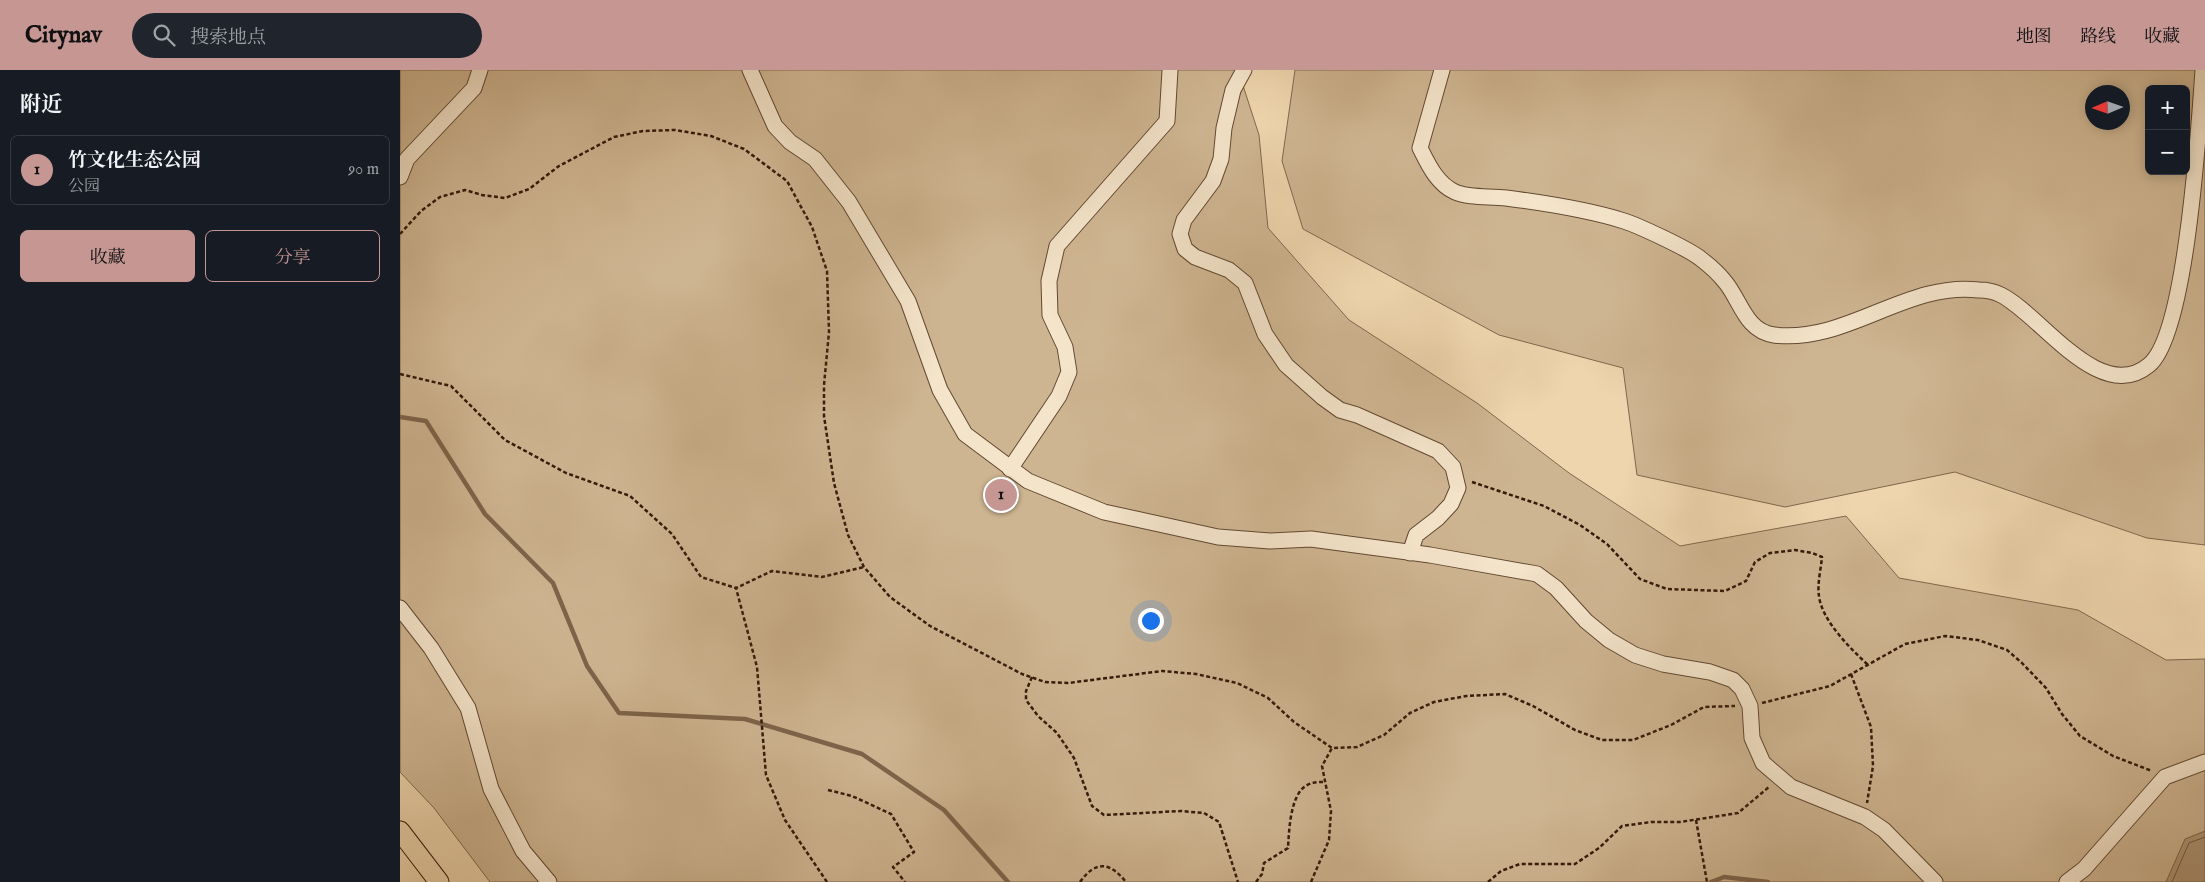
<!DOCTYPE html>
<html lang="zh">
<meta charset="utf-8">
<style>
:root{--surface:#171b24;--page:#20242c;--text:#f1f3f6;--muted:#9ea1a6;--line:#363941;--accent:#c59692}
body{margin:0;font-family:"IM FELL English","Noto Serif SC",serif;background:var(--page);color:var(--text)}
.controls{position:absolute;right:15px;top:15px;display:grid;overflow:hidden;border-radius:8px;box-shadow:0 2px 12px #0003}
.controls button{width:45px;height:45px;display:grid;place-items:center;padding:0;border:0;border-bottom:1px solid var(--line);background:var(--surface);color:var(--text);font:25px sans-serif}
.compass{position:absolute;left:1685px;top:15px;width:45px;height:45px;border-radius:50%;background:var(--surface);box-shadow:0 2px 12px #0003;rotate:268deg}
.you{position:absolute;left:750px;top:550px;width:18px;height:18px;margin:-12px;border:4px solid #fff;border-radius:50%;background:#1a73e8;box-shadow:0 0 0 8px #1a73e833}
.badge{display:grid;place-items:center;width:32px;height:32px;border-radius:50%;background:var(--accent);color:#111;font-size:16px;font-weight:700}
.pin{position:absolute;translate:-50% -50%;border:2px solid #fff;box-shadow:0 1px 5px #0006}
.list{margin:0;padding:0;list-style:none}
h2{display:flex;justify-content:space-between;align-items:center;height:65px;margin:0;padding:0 20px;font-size:21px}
h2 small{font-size:16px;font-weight:400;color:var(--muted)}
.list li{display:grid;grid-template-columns:32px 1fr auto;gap:15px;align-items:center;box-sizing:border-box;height:70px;margin:0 10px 10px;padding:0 10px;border:1px solid var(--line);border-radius:8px}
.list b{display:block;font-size:19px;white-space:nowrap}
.list p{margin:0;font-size:16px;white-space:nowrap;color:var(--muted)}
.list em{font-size:16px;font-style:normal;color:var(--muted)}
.actions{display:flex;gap:10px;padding:15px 20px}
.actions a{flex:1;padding:11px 0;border:1px solid var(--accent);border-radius:8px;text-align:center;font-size:18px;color:var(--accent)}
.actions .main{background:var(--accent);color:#111}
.icon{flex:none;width:28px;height:28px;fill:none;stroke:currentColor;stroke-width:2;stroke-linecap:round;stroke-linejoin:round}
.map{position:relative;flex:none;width:1805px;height:812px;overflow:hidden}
header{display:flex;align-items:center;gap:30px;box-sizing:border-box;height:70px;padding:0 25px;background:var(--accent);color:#111}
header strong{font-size:24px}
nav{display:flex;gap:28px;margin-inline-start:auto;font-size:18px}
.search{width:350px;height:45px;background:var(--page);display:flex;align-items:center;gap:12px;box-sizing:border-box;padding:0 18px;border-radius:28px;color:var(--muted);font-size:19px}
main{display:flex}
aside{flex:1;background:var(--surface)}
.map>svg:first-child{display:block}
</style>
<header>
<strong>Citynav</strong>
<div class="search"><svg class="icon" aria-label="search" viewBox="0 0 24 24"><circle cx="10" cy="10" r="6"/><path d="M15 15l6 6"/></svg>搜索地点</div>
<nav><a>地图</a><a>路线</a><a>收藏</a></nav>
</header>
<main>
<aside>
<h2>附近<small></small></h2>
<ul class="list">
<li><span class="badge">1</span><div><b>竹文化生态公园</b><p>公园</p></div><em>90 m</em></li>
</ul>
<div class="actions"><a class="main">收藏</a><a>分享</a></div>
</aside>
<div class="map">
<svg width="1805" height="812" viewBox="0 0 1805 812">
<rect width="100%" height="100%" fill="#eed5ad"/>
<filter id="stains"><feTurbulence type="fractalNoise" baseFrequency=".004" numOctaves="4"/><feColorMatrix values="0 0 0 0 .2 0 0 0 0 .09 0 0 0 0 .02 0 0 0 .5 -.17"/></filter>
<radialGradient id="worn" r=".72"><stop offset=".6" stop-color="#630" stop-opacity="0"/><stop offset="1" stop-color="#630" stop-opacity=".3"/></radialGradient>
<g fill="#ceb591" stroke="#80684d" fill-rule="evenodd">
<polygon points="0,0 838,0 859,65 868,158 949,250 1077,333 1169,403 1280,476 1446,446 1499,508 1678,540 1766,590 1805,589 1805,812 90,812 34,738 0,702"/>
<path d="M895 0H1805V475L1747 468 1555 402 1385 437 1237 405 1223 298 1099 265 903 159 882 91ZM1749 19H1786V101H1749ZM1692 22H1722V52H1692Z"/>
</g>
<polygon fill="#ae9575" stroke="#7d644a" points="1805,761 1805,812 1766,812 1785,769"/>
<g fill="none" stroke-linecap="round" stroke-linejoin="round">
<polyline stroke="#70583f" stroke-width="1" points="1772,812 1789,773 1805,767"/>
<g stroke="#7d644a" stroke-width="4.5">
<polyline points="0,347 26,351 85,444 153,513 187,596 219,643 345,649 462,684 544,740 608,812"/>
<polyline points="1311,812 1324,807 1368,812"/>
</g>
<defs>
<g id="minor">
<polyline points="350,0 375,56 390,72 415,89 449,132 508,231 540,320 565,364 628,411 704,442 818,467 870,471 911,469 1030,485 1137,504 1156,518 1186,551 1209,570 1235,585 1263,594 1310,602 1333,610 1342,619 1350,636 1352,668 1363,693 1391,717 1465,747 1484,760 1535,812"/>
<polyline points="844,0 833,20 824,58 821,89 813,111 784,150 780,164 785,179 795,187 829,200 845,213 865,264 886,295 922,327 940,340 957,345 1038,381 1053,397 1058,418 1051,434 1038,448 1016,465 1010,483"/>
<path d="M1042 0 1020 78C1028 94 1037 114 1055 122 1069 128 1090 126 1106 128 1145 133 1186 139 1224 151 1239 156 1289 179 1301 189 1309 195 1319 204 1326 213 1341 232 1346 261 1374 265 1446 274 1507 211 1579 220 1586 220 1595 222 1601 225 1641 245 1700 336 1749 295 1787 264 1799 55 1803 0"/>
<polyline points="0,107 7,89 74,18 80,0"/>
<polyline points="610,399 659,326 669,302 665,277 650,245 649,211 657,176 767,51 770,0"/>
<polyline points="0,538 31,578 68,638 91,719 123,781 149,812"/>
<polyline points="1667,812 1684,799 1765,707 1805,692"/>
</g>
<polyline id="major" points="0,761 39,812"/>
</defs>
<use href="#minor" stroke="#624932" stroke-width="17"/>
<use href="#major" stroke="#331a09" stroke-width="21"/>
<g stroke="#331a09" stroke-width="2.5" stroke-dasharray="4 2.5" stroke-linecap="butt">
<polyline points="0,164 21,141 40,127 65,120 82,125 105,128 129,119 159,96 214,67 243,61 275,60 311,66 344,79 387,111 412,157 427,201 429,262 424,315 424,346 434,413 448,465 464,497 490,527 530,556 622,604 645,612 668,613 762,601 796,604 837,613 868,628 894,652 932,678 957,677 984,665 1010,643 1034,632 1066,626 1105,624 1133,636 1175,660 1202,670 1233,670 1271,655 1304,637 1335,636"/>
<polyline points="0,304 51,316 105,370 166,403 230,426 272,464 301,507 336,518"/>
<path d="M1072 412 1144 436 1180 455 1207 474 1240 509 1267 519 1325 521 1346 511 1355 492 1370 483 1395 480 1412 483 1422 487C1421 499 1417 514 1419 526 1422 551 1450 578 1468 595"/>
<polyline points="1451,604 1471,657 1473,696 1467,733"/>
<polyline points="632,607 626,621 626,630 638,646 657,663 674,688 692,736 704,745 781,741 804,743 819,752 838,812"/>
<polyline points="1362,633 1430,616 1505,574 1545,566 1578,570 1607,580 1622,593 1646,618 1662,644 1680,666 1713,686 1752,701"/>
<polyline points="428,720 452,726 491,744 514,782 493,797 505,812"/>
<polyline points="1296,750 1307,812"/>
<polyline points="427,812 385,750 366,705 357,597 336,518 372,501 422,507 464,497"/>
<path d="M680 812C696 790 710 792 726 812"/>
<path d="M856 812 862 804 864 793 888 778C889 761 890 734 901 720 907 713 915 712 923 712"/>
<polyline points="911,812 929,770 931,741 922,696 932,678"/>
<polyline points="1088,812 1101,801 1120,794 1175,794 1199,778 1222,756 1251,752 1280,752 1338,743 1369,717"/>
</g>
<use href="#minor" stroke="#f4e4ca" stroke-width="15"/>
<use href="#major" stroke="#eed5ad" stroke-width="19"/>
</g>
<rect width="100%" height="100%" filter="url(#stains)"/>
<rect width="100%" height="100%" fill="url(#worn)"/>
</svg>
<div class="controls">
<button>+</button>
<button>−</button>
</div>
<svg class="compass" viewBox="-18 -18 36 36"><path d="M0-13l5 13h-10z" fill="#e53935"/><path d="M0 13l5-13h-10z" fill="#9ea1a6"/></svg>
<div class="you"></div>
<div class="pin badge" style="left:601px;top:425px">1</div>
</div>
</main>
